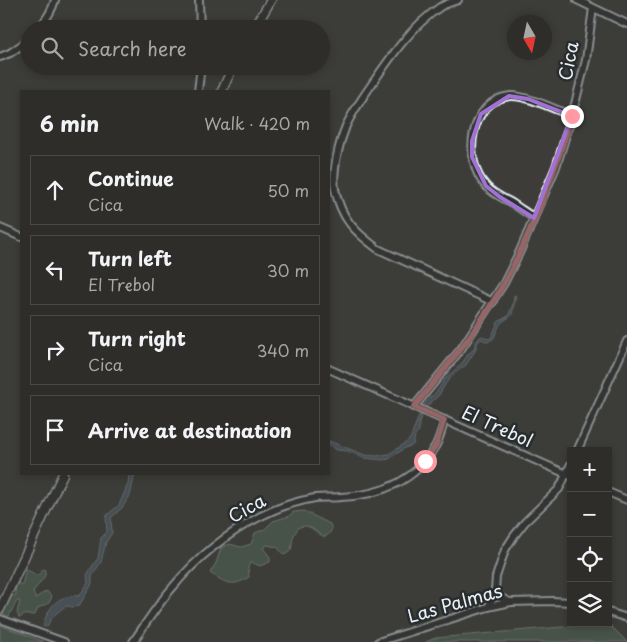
<!DOCTYPE html>
<meta charset="utf-8">
<style>
:root{--surface:#2e2d2a;--page:#3a3936;--text:#f1f3f6;--muted:#a7a8a8;--line:#494947}
body{margin:0;font-family:"Playpen Sans",sans-serif;background:var(--page);color:var(--text)}
.controls{position:absolute;right:15px;bottom:15px;display:grid;overflow:hidden;border-radius:0px;box-shadow:0 2px 8px #0003}
.controls button{width:45px;height:45px;display:grid;place-items:center;padding:0;border:0;border-bottom:1px solid var(--line);background:var(--surface);color:var(--text);font:25px sans-serif}
.compass{position:absolute;left:507px;top:15px;width:45px;height:45px;border-radius:50%;background:var(--surface);box-shadow:0 2px 8px #0003;rotate:171deg}
.stop{position:absolute;width:15px;height:15px;margin:-11px;border:4px solid #ff9aa2;border-radius:50%;background:#fff}
.stop.end{background:#ff9aa2;border-color:#fff;box-shadow:0 1px 5px #0008}
.list{margin:0;padding:0;list-style:none}
h2{display:flex;justify-content:space-between;align-items:center;height:65px;margin:0;padding:0 20px;font-size:21px}
h2 small{font-size:16px;font-weight:400;color:var(--muted)}
.list li{display:grid;grid-template-columns:32px 1fr auto;gap:15px;align-items:center;box-sizing:border-box;height:70px;margin:0 10px 10px;padding:0 10px;border:1px solid var(--line);border-radius:0px}
.list b{display:block;font-size:19px;white-space:nowrap}
.list p{margin:0;font-size:16px;white-space:nowrap;color:var(--muted)}
.list em{font-size:16px;font-style:normal;color:var(--muted)}
.icon{flex:none;width:28px;height:28px;fill:none;stroke:currentColor;stroke-width:2;stroke-linecap:round;stroke-linejoin:round}
.map{position:relative;flex:none;width:627px;height:642px;overflow:hidden}
.search{position:absolute;background:var(--surface);box-shadow:0 2px 8px #0003;left:20px;top:20px;width:310px;height:55px;display:flex;align-items:center;gap:12px;box-sizing:border-box;padding:0 18px;border-radius:28px;color:var(--muted);font-size:19px}
.panel{position:absolute;background:var(--surface);box-shadow:0 2px 8px #0003;left:20px;top:90px;width:310px;height:385px;border-radius:0px}
.map>svg:first-child{display:block}
</style>
<div class="map">
<svg width="627" height="642" viewBox="0 0 627 642">
<rect width="100%" height="100%" fill="#3d3c38"/>
<filter id="ink" filterUnits="userSpaceOnUse"><feTurbulence type="fractalNoise" baseFrequency=".02" numOctaves="2"/><feDisplacementMap in="SourceGraphic" scale="10" xChannelSelector="R" yChannelSelector="G"/><feConvolveMatrix kernelMatrix="1 2 1 2 8 2 1 2 1" color-interpolation-filters="sRGB"/></filter>
<g filter="url(#ink)">
<g fill="#576f5c" stroke="#a0b0aa">
<path d="M304 511 330 524 332 529 329 534 325 537C314 533 312 523 299 527 297 530 294 534 293 538 291 546 294 551 284 555L277 547 267 545 263 548 270 557V562L260 566 251 562 248 567 249 577C233 588 225 583 210 573L216 563 221 548 230 544 241 547 251 544 255 533 265 529 273 521 289 516 293 512Z"/>
<polygon points="26,569 36,575 39,575 43,569 45,570 45,576 33,592 35,598 47,591 52,597 49,603 38,608 35,615 24,615 19,618 17,612 20,601 17,601 9,616 6,616 2,612 5,599 16,595 15,585 17,583 22,585"/>
<polygon points="608,623 627,642 426,642 435,638"/>
<polygon points="0,625 44,642 0,642"/>
</g>
<g fill="#576874" stroke="#919fa9">
<path d="M514 295 516 296 512 315 500 324 494 338 488 342 481 339 478 342 475 351 466 365 454 374 446 383 439 395 426 407 423 406C429 397 439 392 443 381L462 363 469 353 474 349 475 343 480 337 483 336 488 339 491 338 498 322 508 316 513 304Z"/>
<polygon points="419,415 422,416 419,423 419,431 415,436 413,445 405,448 389,459 383,460 363,458 348,451 337,450 329,445 329,441 365,455 376,456 389,454 407,442 411,437"/>
<path d="M129 474H135L130 496 122 508 111 518 112 533 106 542 101 562 92 576V583L91 586 79 606 73 607 66 606C57 612 51 617 47 627L43 626C48 607 58 594 79 596L88 583 87 575 91 568 98 558 101 538 107 532 106 519 107 515 119 505 128 484Z"/>
</g>
<g fill="none" stroke-linecap="round" stroke-linejoin="round">
<defs>
<g id="minor">
<polyline points="199,0 200,29"/>
<path d="M458 0C452 2 445 4 440 7 411 27 392 55 372 84 363 97 353 111 346 126 339 143 332 171 335 189 341 219 355 232 378 249L493 302"/>
<polyline points="577,0 627,24"/>
<path d="M38 29C46 20 52 11 55 0"/>
<polyline points="0,57 10,53 29,40"/>
<polyline points="201,67 216,66"/>
<polyline points="198,91 201,66"/>
<path d="M534 218C527 213 519 208 512 203 503 198 493 194 486 186 462 161 469 100 510 96 527 95 556 110 572 116"/>
<polyline points="0,228 21,237"/>
<polyline points="329,369 571,476"/>
<polyline points="414,407 461,349 504,283 520,251 556,167 572,116 586,60 593,8"/>
<polyline points="577,451 627,341"/>
<polyline points="608,492 627,500"/>
<path d="M495 590C498 597 503 600 510 602"/>
<polyline points="488,607 492,600 495,590 496,577 505,550 514,536 525,522 559,489 571,464"/>
<polyline points="608,612 627,618"/>
<polyline points="0,619 64,642"/>
<path d="M133 642C146 623 158 604 173 587 197 558 228 533 261 516 277 508 297 501 315 498 323 497 332 498 341 497 380 495 417 481 436 445 440 437 442 428 445 420"/>
<polyline points="378,642 488,607 511,602 552,601 571,602"/>
</g>
<g id="tertiary">
<polyline points="254,29 271,0"/>
<polyline points="222,91 233,66"/>
<polyline points="0,609 63,474"/>
</g>
</defs>
<use href="#minor" stroke="#e8f1f8" stroke-width="10"/>
<use href="#tertiary" stroke="#e8f1f8" stroke-width="11"/>
<use href="#minor" stroke="#2a2d2e" stroke-width="6"/>
<use href="#tertiary" stroke="#2a2d2e" stroke-width="8"/>
</g>
</g>
<g fill="none" stroke-linecap="round" stroke-linejoin="round" filter="url(#ink)">
<path stroke="#ff9aa2" stroke-width="6" d="M425 461 436 445 444 420 414 407C446 367 480 328 504 283 533 231 554 173 572 116"/>
</g>
<path d="M0 0H627V642H0ZM509 96 528 99 572 116 534 218 500 197 486 186 472 157V141L481 114Z" fill="#3d3c38" fill-opacity=".55" fill-rule="evenodd"/>
<path fill="none" stroke="#a171d3" stroke-width="4" stroke-linejoin="round" d="M509 96 528 99 572 116 534 218 500 197 486 186 472 157V141L481 114Z"/>
<g text-anchor="middle" stroke-width="5" stroke-linejoin="round" paint-order="stroke">
<g font-size="18" fill="#e8f1f8" stroke="#2a2d2e">
<text transform="translate(569 61) rotate(-79)" y="6">Cica</text>
<text transform="translate(497 427) rotate(24)" y="6">El Trebol</text>
<text transform="translate(247 509) rotate(-29)" y="6">Cica</text>
<text transform="translate(455 604) rotate(-16)" y="6">Las Palmas</text>
</g>
</g>
</svg>
<div class="controls">
<button>+</button>
<button>−</button>
<button><svg class="icon" aria-label="locate" viewBox="0 0 24 24"><circle cx="12" cy="12" r="6"/><path d="M12 2v4M12 18v4M2 12h4M18 12h4"/></svg></button>
<button><svg class="icon" aria-label="layers" viewBox="0 0 24 24"><path d="M12 4l9 5-9 5-9-5zM3 14l9 5 9-5"/></svg></button>
</div>
<svg class="compass" viewBox="-18 -18 36 36"><path d="M0-13l5 13h-10z" fill="#e53935"/><path d="M0 13l5-13h-10z" fill="#a7a8a8"/></svg>
<div class="stop" style="left:425px;top:461px"></div>
<div class="stop end" style="left:572px;top:116px"></div>
<div class="search"><svg class="icon" aria-label="search" viewBox="0 0 24 24"><circle cx="10" cy="10" r="6"/><path d="M15 15l6 6"/></svg>Search here</div>
<section class="panel">
<h2>6 min<small>Walk · 420 m</small></h2>
<ul class="list">
<li><svg class="icon" aria-label="ahead" viewBox="0 0 24 24"><path d="M12 20V5M6 11l6-6 6 6"/></svg><div><b>Continue</b><p>Cica</p></div><em>50 m</em></li>
<li><svg class="icon" aria-label="left" viewBox="0 0 24 24"><path d="M17 20v-9H6M10 6l-5 5 5 5"/></svg><div><b>Turn left</b><p>El Trebol</p></div><em>30 m</em></li>
<li><svg class="icon" aria-label="right" viewBox="0 0 24 24"><path d="M7 20v-9h11M14 6l5 5-5 5"/></svg><div><b>Turn right</b><p>Cica</p></div><em>340 m</em></li>
<li><svg class="icon" aria-label="arrive" viewBox="0 0 24 24"><path d="M6 21V4h12l-3 4 3 4H6"/></svg><div><b>Arrive at destination</b></div></li>
</ul>
</section>
</div>
